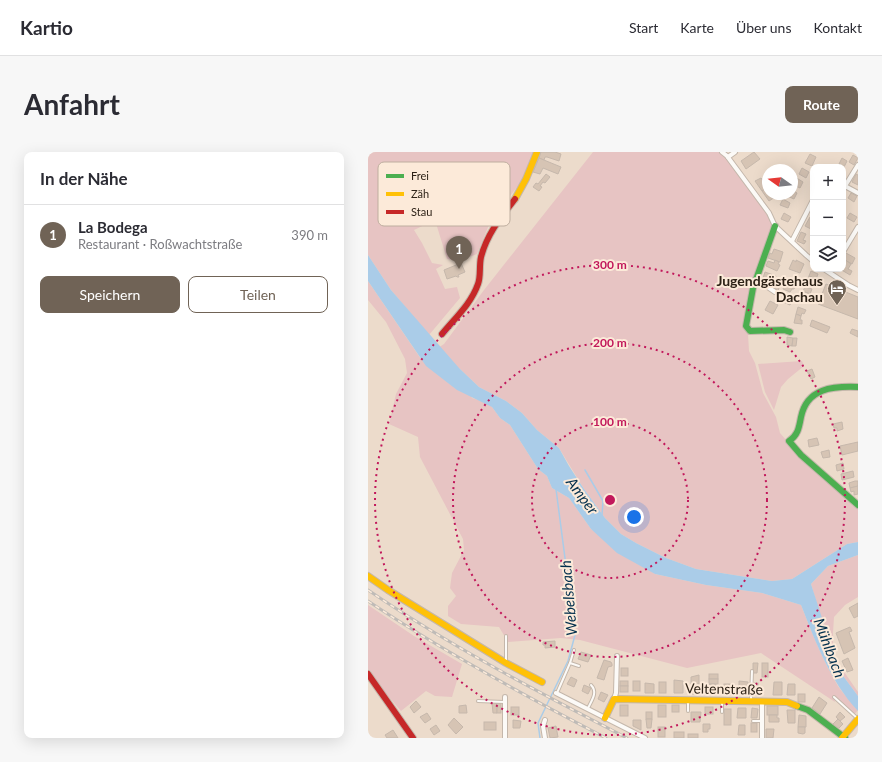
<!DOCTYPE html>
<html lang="de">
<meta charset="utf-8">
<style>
:root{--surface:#fff;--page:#f7f7f7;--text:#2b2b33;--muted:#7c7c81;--line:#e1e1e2;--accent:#706356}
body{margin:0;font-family:Lato,sans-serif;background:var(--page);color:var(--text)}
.controls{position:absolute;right:12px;top:12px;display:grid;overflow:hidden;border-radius:8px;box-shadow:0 4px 16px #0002}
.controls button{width:36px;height:36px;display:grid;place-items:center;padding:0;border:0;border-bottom:1px solid var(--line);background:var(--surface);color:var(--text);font:20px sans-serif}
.compass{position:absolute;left:394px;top:12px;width:36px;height:36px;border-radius:50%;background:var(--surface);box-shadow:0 4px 16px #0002;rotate:285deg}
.you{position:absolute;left:266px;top:365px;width:14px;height:14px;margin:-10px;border:3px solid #fff;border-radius:50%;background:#1a73e8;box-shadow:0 0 0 6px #1a73e833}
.badge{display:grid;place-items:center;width:26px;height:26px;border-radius:50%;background:var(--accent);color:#fff;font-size:13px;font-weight:700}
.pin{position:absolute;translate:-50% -33px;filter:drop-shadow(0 1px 2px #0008)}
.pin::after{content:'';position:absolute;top:21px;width:14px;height:12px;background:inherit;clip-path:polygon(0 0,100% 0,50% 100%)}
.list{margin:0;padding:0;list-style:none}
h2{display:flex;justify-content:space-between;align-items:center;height:52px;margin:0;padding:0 16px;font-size:17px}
h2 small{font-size:13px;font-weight:400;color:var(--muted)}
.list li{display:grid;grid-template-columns:26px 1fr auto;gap:12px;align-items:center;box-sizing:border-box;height:60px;padding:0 16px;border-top:1px solid var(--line)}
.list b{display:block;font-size:15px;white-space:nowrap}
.list p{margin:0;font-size:13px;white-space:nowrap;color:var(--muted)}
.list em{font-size:13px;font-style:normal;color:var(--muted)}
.actions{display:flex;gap:8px;padding:12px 16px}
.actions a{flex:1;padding:9px 0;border:1px solid var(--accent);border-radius:8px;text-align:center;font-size:14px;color:var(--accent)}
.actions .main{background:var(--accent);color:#fff}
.icon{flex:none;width:22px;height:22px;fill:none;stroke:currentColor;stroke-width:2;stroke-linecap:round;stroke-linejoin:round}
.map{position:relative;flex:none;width:490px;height:586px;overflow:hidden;border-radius:8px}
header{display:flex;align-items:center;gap:24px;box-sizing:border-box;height:56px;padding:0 20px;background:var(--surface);border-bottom:1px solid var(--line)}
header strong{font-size:19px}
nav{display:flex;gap:22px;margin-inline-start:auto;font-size:14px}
.intro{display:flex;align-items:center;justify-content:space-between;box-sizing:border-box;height:96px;padding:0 24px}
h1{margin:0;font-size:28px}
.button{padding:10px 18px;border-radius:8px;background:var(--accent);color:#fff;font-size:14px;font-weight:700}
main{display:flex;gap:24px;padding:0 24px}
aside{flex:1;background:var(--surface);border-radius:8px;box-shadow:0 4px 16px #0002}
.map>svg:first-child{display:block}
</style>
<header>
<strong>Kartio</strong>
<nav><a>Start</a><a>Karte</a><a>Über uns</a><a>Kontakt</a></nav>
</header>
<div class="intro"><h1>Anfahrt</h1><a class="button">Route</a></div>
<main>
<aside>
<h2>In der Nähe<small></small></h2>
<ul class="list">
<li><span class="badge">1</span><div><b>La Bodega</b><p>Restaurant · Roßwachtstraße</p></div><em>390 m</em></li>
</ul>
<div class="actions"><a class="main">Speichern</a><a>Teilen</a></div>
</aside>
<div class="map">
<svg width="490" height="586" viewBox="0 0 490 586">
<rect width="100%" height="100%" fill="#ecdbcb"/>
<g fill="#e7c4c3">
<polygon points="0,0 166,0 153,30 123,68 109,102 91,109 79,107 67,68 46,78 54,91 64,111 75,113 68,117 77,137 89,135 92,146 61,183 23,138 0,103"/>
<path d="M225 0H354L359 4 407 74 379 165 381 199 387 211 395 241 408 265 412 281 432 304 485 354 490 355V390L479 392 424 427 404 429 328 417 298 406 268 391 253 382 237 366 216 337 191 296 169 278 154 261 138 249 111 235 91 216 104 246 117 250 124 255 132 266 142 273 170 317 179 324 184 336 201 346 223 377 287 422 338 433 394 441 433 453C444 481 455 509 470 534 476 543 484 550 490 558L486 563 466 546 467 550 393 501 319 516 212 488 193 486 140 490 131 475 93 472 80 464V454L88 444 82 436 84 421 96 398 95 387 52 305 50 285 21 272 28 242 39 221 37 207 18 170 0 148V129L53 207 76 192 116 138Z"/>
<polygon points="434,209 436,214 420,227 413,235 406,258 397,240 390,212"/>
<polygon points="490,403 490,445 477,453 466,465 465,481 465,501 470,511 490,540 490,544 467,513 443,432 460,414"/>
<polygon points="0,453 46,484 94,512 84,545 67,544 58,539 33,559 14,537 0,517"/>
</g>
<path fill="#aacce8" d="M0 103 23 138 91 216 111 235 138 249 154 261 169 278 191 296 201 314 216 337 237 366 253 382 268 391 298 406 328 417 404 429 424 427 479 392 490 390V403L460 414 443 432 454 466 461 498 467 513 490 544V559C462 529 448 491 433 453L394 441 338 433 287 422 249 401 223 377 201 346 184 336 179 324 170 317 142 273 132 266 124 255 89 238 58 214 0 129Z"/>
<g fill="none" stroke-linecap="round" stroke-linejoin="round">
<g stroke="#aacce8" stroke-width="1.5">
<polyline points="217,318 235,349 234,363"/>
<polyline points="172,586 170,571 200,509 207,483 188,337"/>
</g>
</g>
<g fill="#d6c4b4" stroke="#c6b8ac">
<polygon points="173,0 187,0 193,2 191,9 179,5 177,5 176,8 171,6"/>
<polygon points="386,0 392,7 378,17 373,9"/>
<polygon points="442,2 448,5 444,14 437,11"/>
<polygon points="485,3 490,6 486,13 481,10"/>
<polygon points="171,6 193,15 190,22 175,16 172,22 165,20"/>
<polygon points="474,6 479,9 475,17 475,15 472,15 473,13 471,12"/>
<polygon points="434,16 441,20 438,26 431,22"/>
<polygon points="178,22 182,25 177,31 175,30 172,34 174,35 171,39 165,35 168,31 170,32"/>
<polygon points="488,22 490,23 490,33 484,30"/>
<polygon points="427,25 435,30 432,36 424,32"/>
<polygon points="393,26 400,35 394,39 387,29"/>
<polygon points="400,35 400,42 405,42 407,45 401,49 394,39"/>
<polygon points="424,38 429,41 426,47 417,43 424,42"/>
<polygon points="483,41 489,44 486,50 480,46"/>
<polygon points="415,47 422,51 420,56 412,53"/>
<polygon points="416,61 423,65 420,70 413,67"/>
<polygon points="482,61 489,65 486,70 479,66"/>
<polygon points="442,65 445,67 445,78 437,74"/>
<polygon points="433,80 438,82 435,88 438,89 436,92 429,89"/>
<polygon points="406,97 415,100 412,110 400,106 402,101 404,102"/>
<polygon points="478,101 487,106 484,112 475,107"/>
<polygon points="476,107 483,112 480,117 484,119 482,123 472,117 475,117"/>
<polygon points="407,108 411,110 410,112 412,113 409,119 398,114 400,109 406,111"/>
<polygon points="425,108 428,110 428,108 436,112 432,121 421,117"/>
<polygon points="93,111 97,120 90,123 91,125 89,125 88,124 79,127 76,118"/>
<polygon points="443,119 450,122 448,127 441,124"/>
<polygon points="397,120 408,124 405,130 412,133 410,139 400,131 401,128 395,126"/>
<polygon points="441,124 448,127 446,132 439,129"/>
<polygon points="419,127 429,130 426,137 424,137 422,140 415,137"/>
<polygon points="458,132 490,145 490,167 450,152"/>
<polygon points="437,135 444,137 442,142 435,139"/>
<polygon points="435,139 442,142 441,147 433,144"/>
<polygon points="416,143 425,147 422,153 413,149"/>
<polygon points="402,149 410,153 405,162 397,158"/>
<polygon points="430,155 438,158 436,162 434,161 433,164 428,162"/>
<polygon points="428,162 433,164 432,168 434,168 434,172 426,171"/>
<polygon points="444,168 462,175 459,181 442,174"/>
<polygon points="484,177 490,179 490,185 482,181"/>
<polygon points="419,185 425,186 424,194 419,193"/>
<polygon points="425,186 429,186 428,194 424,194"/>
<polygon points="444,217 447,225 443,227 439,219"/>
<polygon points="474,270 475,277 469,279 469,276 466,276 465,272"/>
<polygon points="449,286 451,293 441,295 440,288"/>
<polygon points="490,290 490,299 474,303 472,294"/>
<polygon points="461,298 462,305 455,306 453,300"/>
<polygon points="475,311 476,317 469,319 468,313"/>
<polygon points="485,319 486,325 474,328 473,322"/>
<polygon points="487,329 490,329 490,334 482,336 481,331"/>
<polygon points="490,334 490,342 486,343 486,339 483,340 482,336"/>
<polygon points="490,451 490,464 486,466 481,456"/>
<polygon points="482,475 484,479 481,480 487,496 476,502 468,481"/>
<polygon points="187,489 187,495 177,496 177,493 175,493 175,490"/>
<polygon points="213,500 223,503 220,510 210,507"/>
<polygon points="480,506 485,518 479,520 474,509"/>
<polygon points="236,508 243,510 244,512 244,514 240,515 236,528 229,526"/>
<polygon points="385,511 390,511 389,521 385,521"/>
<rect x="394" y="511" width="6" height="14"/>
<rect x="253" y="516" width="7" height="8"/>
<rect x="341" y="522" width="9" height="5"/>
<polygon points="331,523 331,532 323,532 323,525"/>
<polygon points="203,525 209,528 206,535 199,532"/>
<rect x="341" y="527" width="9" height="5"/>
<polygon points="306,528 315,529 315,541 306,541"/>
<rect x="252" y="529" width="8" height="5"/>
<rect x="265" y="529" width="7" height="10"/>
<polygon points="371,529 380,530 380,536 371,536"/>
<rect x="291" y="530" width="7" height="11"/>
<polygon points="406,530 414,530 414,543 405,543"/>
<polygon points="277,531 286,532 286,541 277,541"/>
<rect x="384" y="531" width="6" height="12"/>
<polygon points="341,532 347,532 350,541 340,542"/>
<rect x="356" y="532" width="8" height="10"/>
<polygon points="420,532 427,532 427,543 419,543"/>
<polygon points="216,533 223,536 220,542 214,539"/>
<rect x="252" y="534" width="8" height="6"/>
<polygon points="323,535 332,535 332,542 322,542"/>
<rect x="371" y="536" width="9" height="6"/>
<polygon points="233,540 240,543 236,550 230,547"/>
<rect x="430" y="542" width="7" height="8"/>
<polygon points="451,545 459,551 452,562 444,556"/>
<polygon points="48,549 53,555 46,561 42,555"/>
<polygon points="124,551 129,551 129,561 125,561"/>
<rect x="129" y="551" width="4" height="10"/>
<polygon points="98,553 99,561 91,561 91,554"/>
<rect x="252" y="553" width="8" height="11"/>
<rect x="290" y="553" width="8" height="12"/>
<rect x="304" y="553" width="7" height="7"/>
<rect x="399" y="554" width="11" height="9"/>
<rect x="143" y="555" width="8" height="8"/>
<rect x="337" y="555" width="8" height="7"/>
<polygon points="370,556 378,556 378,566 369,566"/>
<polygon points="384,556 390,557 389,566 383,566"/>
<rect x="356" y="557" width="7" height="16"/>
<polygon points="419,558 427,558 427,571 420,571"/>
<rect x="278" y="560" width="6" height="7"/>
<polygon points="323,560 333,560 332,570 323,570"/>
<polygon points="472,560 477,565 472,569 468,565"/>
<polygon points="59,561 63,567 57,571 52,565"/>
<polygon points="401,563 409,563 409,566 411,566 411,570 401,570"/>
<polygon points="431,563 438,564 438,575 430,575"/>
<polygon points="86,566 95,575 88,582 80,573"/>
<polygon points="278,567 284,567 283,576 279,576"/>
<polygon points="470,567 475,572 470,577 465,572"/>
<polygon points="145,568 153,569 152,576 145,576"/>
<polygon points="265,568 273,568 273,578 265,574"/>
<rect x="116" y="570" width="12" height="8"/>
<rect x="383" y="571" width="6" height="9"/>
<polygon points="335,572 342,572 342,577 340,577 340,580 335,580"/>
<polygon points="68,573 72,579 66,583 62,577"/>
<polygon points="371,573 377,573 377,583 370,583"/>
<polygon points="188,574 190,585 182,586 180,576"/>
<rect x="290" y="575" width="7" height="10"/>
<polygon points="430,575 437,575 437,581 435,582 430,581"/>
<polygon points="398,577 406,577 405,586 398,586"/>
<polygon points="25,578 30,586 19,586 17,583"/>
<rect x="306" y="580" width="10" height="6"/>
<rect x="320" y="582" width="10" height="4"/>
</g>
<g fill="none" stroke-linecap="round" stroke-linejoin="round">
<defs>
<g id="lane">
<polyline points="138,484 138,510"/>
<polyline points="202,511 211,514"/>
<polyline points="189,541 202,511 206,498"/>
<polyline points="466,545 489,566"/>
<polyline points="383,548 384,519"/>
<polyline points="110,549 136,550"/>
<path d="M220 556C224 548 230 540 223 533"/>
<polyline points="320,559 320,549"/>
<polyline points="354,560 354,549"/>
<polyline points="385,569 393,569"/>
</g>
<g id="street">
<polyline points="354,0 359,4 401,61 407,74 438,103 445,109"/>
<polyline points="360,5 367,0"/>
<polyline points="475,33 490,41"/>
<polyline points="477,34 490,13"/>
<polyline points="424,89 445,48"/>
<polyline points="475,100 490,75"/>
<polyline points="456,117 480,133 490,138"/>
<polyline points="388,127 407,140"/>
<polyline points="188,541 277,586"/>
<polyline points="137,545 137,586"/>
<polyline points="246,547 248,541 249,504"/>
<polyline points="177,586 175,574 177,568"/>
<polyline points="394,586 394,550"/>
</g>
<g id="fast">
<polyline points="407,74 385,136 378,174 382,179 416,178 422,180"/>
<path d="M490 235C465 234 439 236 433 265 431 276 430 283 421 289L433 303 490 353"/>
<polyline points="429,554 440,558 477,586"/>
</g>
<g id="slow">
<polyline points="147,47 158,27 169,0"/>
<polyline points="0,424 20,438 138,511 174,530"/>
<polyline points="237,566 246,547 419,550 429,554"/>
<polyline points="474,586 490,567"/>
</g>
<g id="jam">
<path d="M74 182C87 166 103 152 110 132 113 124 111 114 113 105 119 82 133 65 147 47"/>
<polyline points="0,522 45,586"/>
</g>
</defs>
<use href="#lane" stroke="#c4b7ab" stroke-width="4"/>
<use href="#street" stroke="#c4b7ab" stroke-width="6"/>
<use href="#fast" stroke="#c4b7ab" stroke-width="8"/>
<use href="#slow" stroke="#c4b7ab" stroke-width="8"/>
<use href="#jam" stroke="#c4b7ab" stroke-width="8"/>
<use href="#lane" stroke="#fcfaf7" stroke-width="2"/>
<use href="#street" stroke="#fcfaf7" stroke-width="4"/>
<use href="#fast" stroke="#4caf50" stroke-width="6"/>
<use href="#slow" stroke="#ffc107" stroke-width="6"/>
<use href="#jam" stroke="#c62828" stroke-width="6"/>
<defs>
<g id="rail">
<path d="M0 438C82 494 170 540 259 586"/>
<path d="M0 449C76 500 157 544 238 586"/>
</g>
</defs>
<use href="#rail" stroke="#bfbbb7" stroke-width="3"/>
<use href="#rail" stroke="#fcead9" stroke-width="1.5" stroke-dasharray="4.5" stroke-linecap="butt"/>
</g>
<g fill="none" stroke="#c2185b" stroke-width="2" stroke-dasharray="2 4">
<circle cx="242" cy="348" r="78"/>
<circle cx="242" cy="348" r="157"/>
<circle cx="242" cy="348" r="235"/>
</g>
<defs>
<symbol id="hotel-pin" viewBox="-11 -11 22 30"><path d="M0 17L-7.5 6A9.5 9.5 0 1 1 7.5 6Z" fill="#706356" stroke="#fcead9"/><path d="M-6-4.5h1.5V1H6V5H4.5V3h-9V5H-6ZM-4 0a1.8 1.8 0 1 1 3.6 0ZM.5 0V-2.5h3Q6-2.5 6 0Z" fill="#fff"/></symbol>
</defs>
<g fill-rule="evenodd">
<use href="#hotel-pin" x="458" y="126" width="22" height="30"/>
</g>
<g text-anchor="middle" stroke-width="4" stroke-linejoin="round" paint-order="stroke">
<g font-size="14" font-weight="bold" fill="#2d2217" stroke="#fcead9" text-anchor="end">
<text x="455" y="134">Jugendgästehaus<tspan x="455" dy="16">Dachau</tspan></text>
</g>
<g font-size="14" fill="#2d2217" stroke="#fcead9">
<text transform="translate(356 537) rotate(1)" y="5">Veltenstraße</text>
</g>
<g font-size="15" font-style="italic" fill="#022f4d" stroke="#fcead9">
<text transform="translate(214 344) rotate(53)" y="5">Amper</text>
<text transform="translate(201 446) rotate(-95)" y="5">Webelsbach</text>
<text transform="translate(461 496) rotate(69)" y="5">Mühlbach</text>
</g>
</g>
<rect x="10" y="10" width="132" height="64" rx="6" fill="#fcead9" stroke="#beae9f" stroke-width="1"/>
<rect x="18" y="22" width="18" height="4" fill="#4caf50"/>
<rect x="18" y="40" width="18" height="4" fill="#ffc107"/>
<rect x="18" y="58" width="18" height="4" fill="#c62828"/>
<g font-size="11" fill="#2d2217">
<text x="43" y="28">Frei</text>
<text x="43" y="46">Zäh</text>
<text x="43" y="64">Stau</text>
</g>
<circle cx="242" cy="348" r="6" fill="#c2185b" stroke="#fcead9" stroke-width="2"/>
<g font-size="12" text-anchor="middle" font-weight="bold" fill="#c2185b" stroke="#fcead9" stroke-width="4" stroke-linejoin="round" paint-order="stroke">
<text x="242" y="117">300 m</text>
<text x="242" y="195">200 m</text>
<text x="242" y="274">100 m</text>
</g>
</svg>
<div class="controls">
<button>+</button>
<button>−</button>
<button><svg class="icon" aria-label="layers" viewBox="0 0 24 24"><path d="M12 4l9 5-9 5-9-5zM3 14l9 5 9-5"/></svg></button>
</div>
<svg class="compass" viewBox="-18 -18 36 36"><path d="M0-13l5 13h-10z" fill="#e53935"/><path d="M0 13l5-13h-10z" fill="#7c7c81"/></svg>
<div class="you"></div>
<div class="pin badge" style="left:91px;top:117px">1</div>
</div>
</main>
